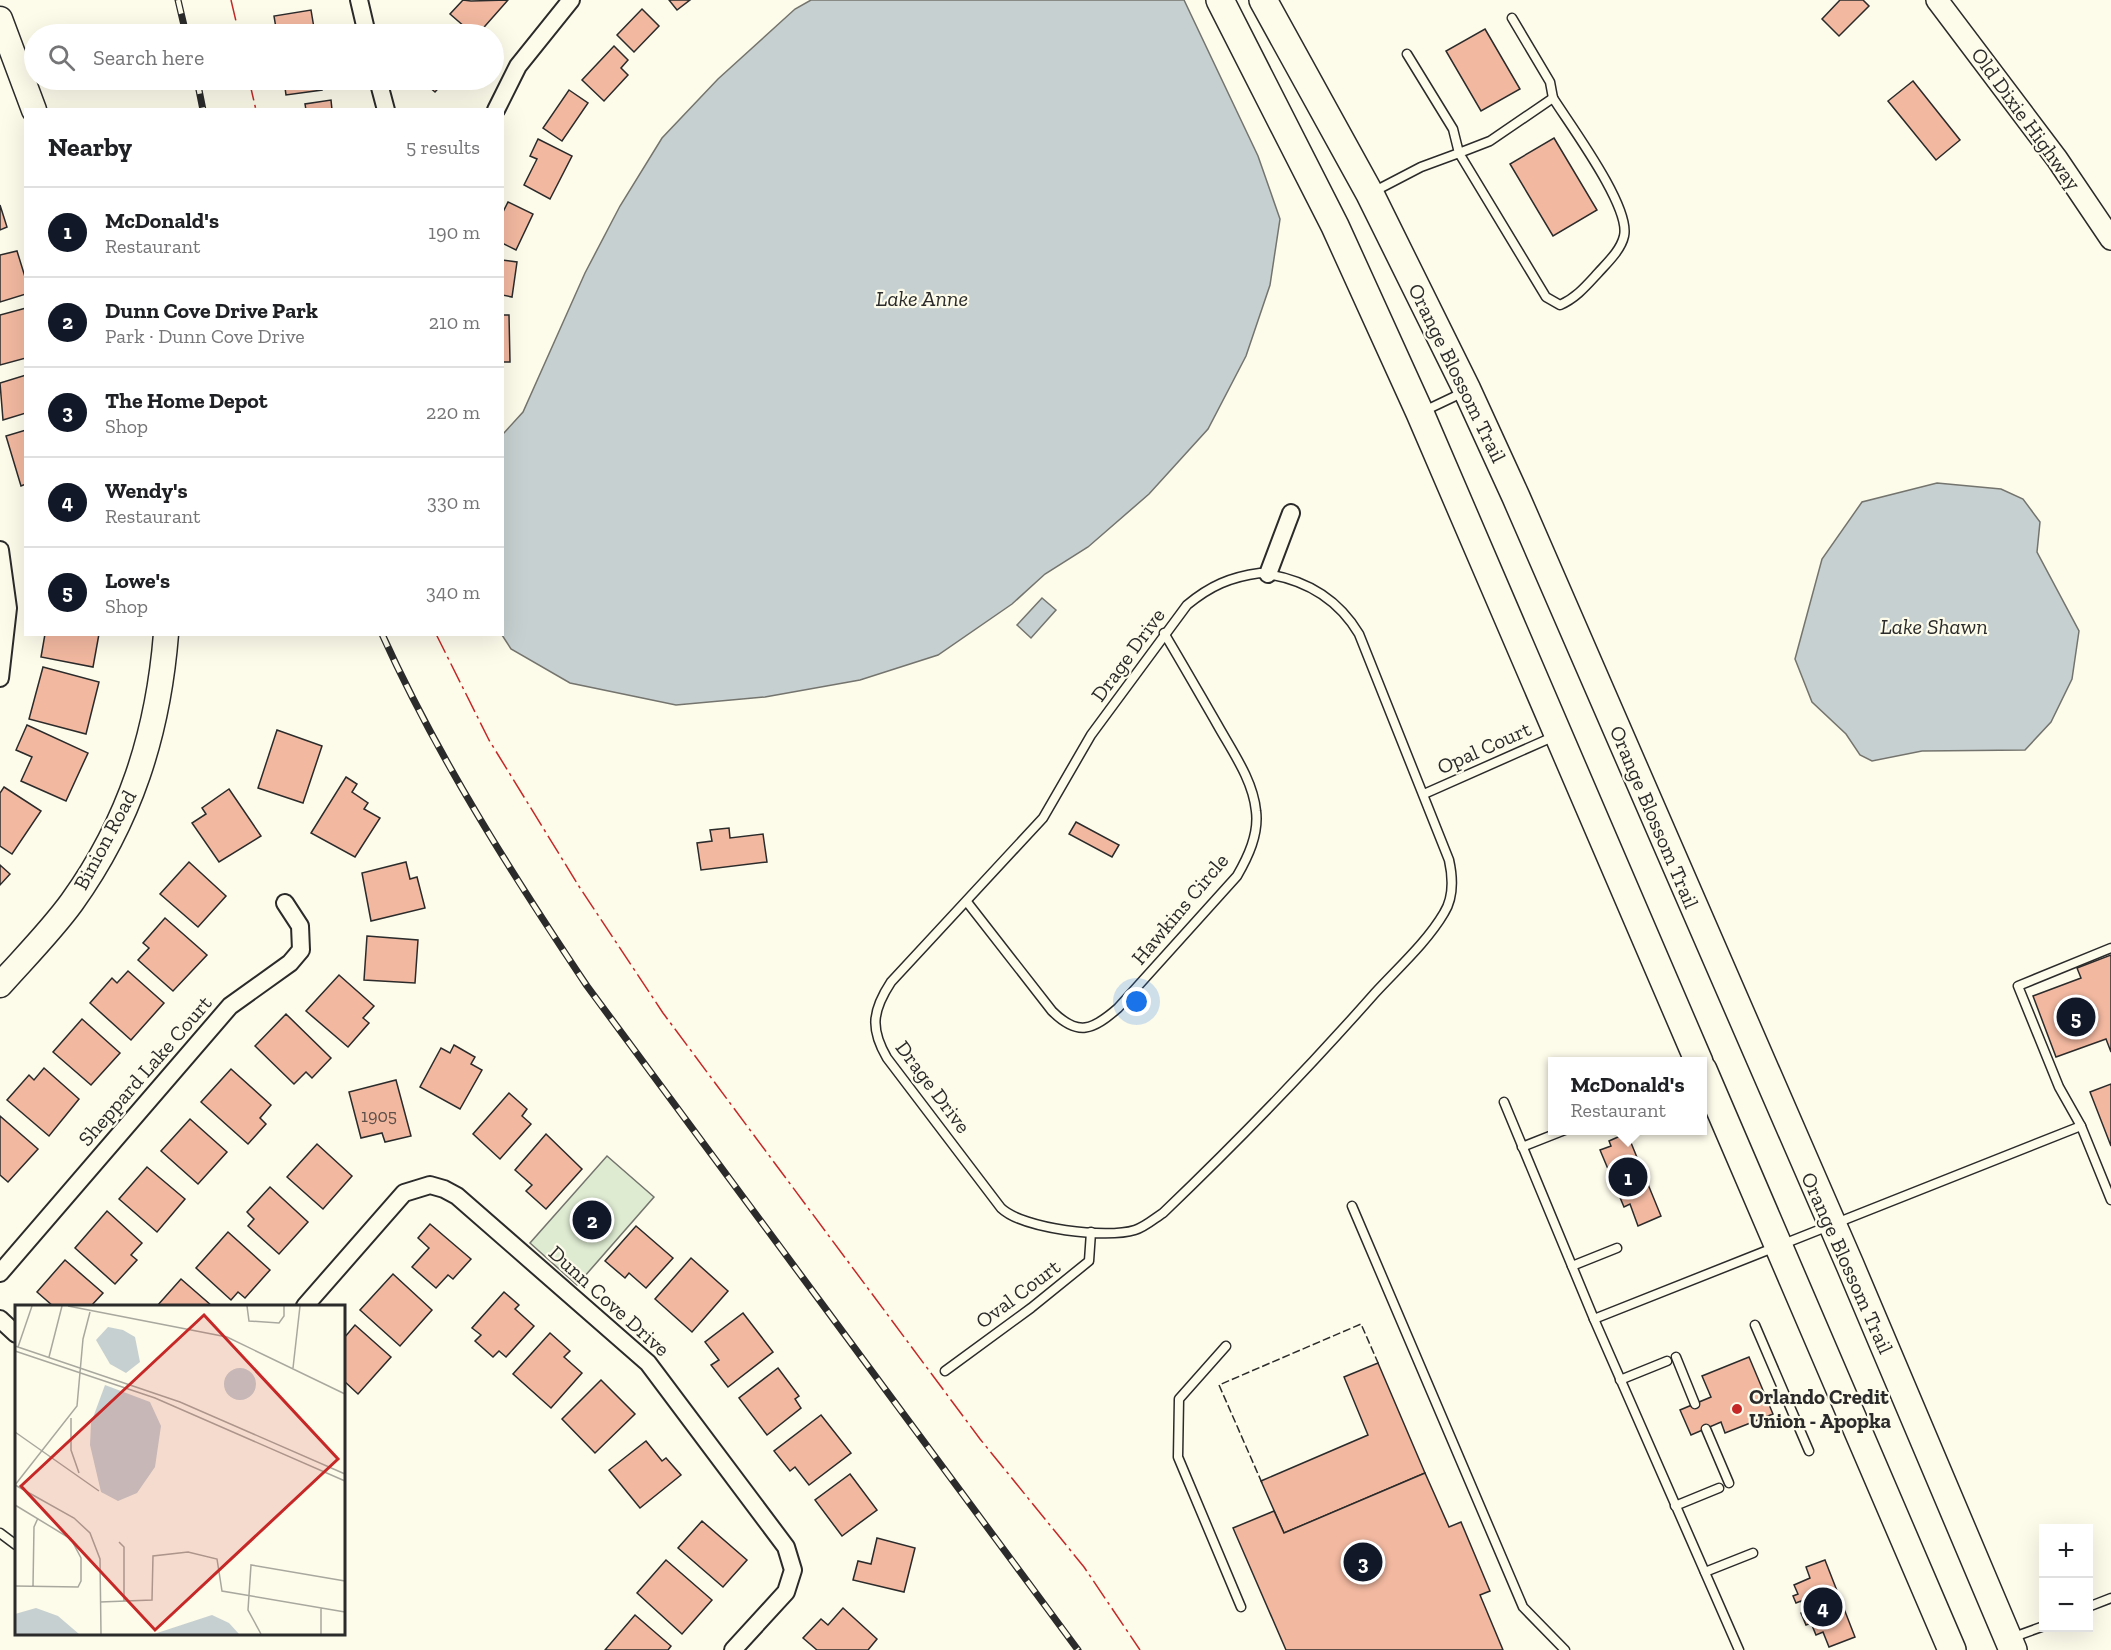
<!DOCTYPE html>
<meta charset="utf-8">
<style>
:root{--surface:#fff;--page:#f2f2f2;--text:#202124;--muted:#757577;--line:#e0e0e0;--accent:#111827}
body{margin:0;font-family:"Zilla Slab",serif;background:var(--page);color:var(--text)}
.controls{position:absolute;right:18px;bottom:18px;display:grid;overflow:hidden;border-radius:0px;box-shadow:0 6px 24px #0002}
.controls button{width:54px;height:54px;display:grid;place-items:center;padding:0;border:0;border-bottom:2px solid var(--line);background:var(--surface);color:var(--text);font:30px sans-serif}
.you{position:absolute;left:1137px;top:1002px;width:21px;height:21px;margin:-15px;border:4px solid #fff;border-radius:50%;background:#1a73e8;box-shadow:0 0 0 9px #1a73e833}
.badge{display:grid;place-items:center;width:39px;height:39px;border-radius:50%;background:var(--accent);color:#fff;font-size:20px;font-weight:700}
.pin{position:absolute;translate:-50% -50%;border:3px solid #fff;box-shadow:0 2px 6px #0006}
.popup{position:absolute;left:1548px;top:1057px;width:159px;height:78px;box-sizing:border-box;display:grid;place-content:center;border-radius:0px;background:var(--surface);filter:drop-shadow(0 2px 4px #0005);font-size:20px;white-space:nowrap;color:var(--muted)}
.popup b{font-size:22px;color:var(--text)}
.popup::after{content:'';position:absolute;left:50%;top:100%;margin-left:-12px;border:12px solid transparent;border-top-color:var(--surface)}
.list{margin:0;padding:0;list-style:none}
h2{display:flex;justify-content:space-between;align-items:center;height:78px;margin:0;padding:0 24px;font-size:26px}
h2 small{font-size:20px;font-weight:400;color:var(--muted)}
.list li{display:grid;grid-template-columns:39px 1fr auto;gap:18px;align-items:center;box-sizing:border-box;height:90px;padding:0 24px;border-top:2px solid var(--line)}
.list b{display:block;font-size:22px;white-space:nowrap}
.list p{margin:0;font-size:20px;white-space:nowrap;color:var(--muted)}
.list em{font-size:20px;font-style:normal;color:var(--muted)}
.icon{flex:none;width:33px;height:33px;fill:none;stroke:currentColor;stroke-width:2;stroke-linecap:round;stroke-linejoin:round}
.map{position:relative;flex:none;width:2111px;height:1650px;overflow:hidden}
.search{position:absolute;background:var(--surface);box-shadow:0 6px 24px #0002;left:24px;top:24px;width:480px;height:66px;display:flex;align-items:center;gap:15px;box-sizing:border-box;padding:0 21px;border-radius:33px;color:var(--muted);font-size:22px}
.panel{position:absolute;background:var(--surface);box-shadow:0 6px 24px #0002;left:24px;top:108px;width:480px;height:528px;border-radius:0px}
.map>svg:first-child{display:block}
</style>
<div class="map">
<svg width="2111" height="1650" viewBox="0 0 2111 1650">
<rect width="100%" height="100%" fill="#fdfbea"/>
<polygon fill="#deebd1" stroke="#74746e" stroke-width="1.5" points="607,1156 654,1197 577,1285 530,1243"/>
<g fill="#c7d0d0" stroke="#74746e" stroke-width="1.5">
<polygon points="811,0 1184,0 1258,156 1280,219 1270,285 1246,356 1208,429 1149,494 1088,547 1045,574 1012,604 938,655 860,680 765,697 676,705 570,683 511,649 502,635 503,434 523,412 585,273 620,206 662,138 718,79 795,9"/>
<polygon points="1937,483 2001,489 2023,499 2040,522 2037,552 2079,631 2072,679 2051,722 2025,750 1922,751 1872,761 1860,755 1846,734 1812,702 1795,659 1822,559 1862,502"/>
<polygon points="1042,598 1056,610 1031,638 1017,625"/>
</g>
<g fill="#f2b8a0" stroke="#2b2b2b" stroke-width="1.5">
<polygon points="463,0 471,1 508,0 478,34 473,34 450,14"/>
<polygon points="669,0 690,0 677,10"/>
<polygon points="1840,0 1863,0 1869,6 1839,36 1822,19"/>
<polygon points="642,9 659,26 634,52 617,35"/>
<polygon points="311,10 315,34 277,34 274,16"/>
<polygon points="1485,29 1520,89 1481,111 1446,51"/>
<polygon points="614,46 628,60 621,68 628,75 604,101 582,80"/>
<polygon points="284,80 321,80 322,90 286,95"/>
<polygon points="421,80 446,80 435,92"/>
<polygon points="1913,81 1960,140 1936,160 1888,101"/>
<polygon points="569,90 588,103 562,141 543,128"/>
<polygon points="331,100 332,110 306,110 305,104"/>
<polygon points="1554,138 1597,210 1553,236 1510,164"/>
<polygon points="538,139 572,156 550,199 524,185 537,159 530,156"/>
<polygon points="508,202 533,214 516,250 502,243 502,214"/>
<polygon points="0,205 7,227 0,230"/>
<polygon points="17,251 26,280 26,294 0,302 0,255"/>
<polygon points="502,260 517,262 512,297 502,295"/>
<polygon points="26,308 26,358 0,365 0,315"/>
<polygon points="502,315 509,315 510,362 502,362"/>
<polygon points="26,375 26,413 3,420 0,383"/>
<polygon points="26,430 26,484 21,486 6,436"/>
<polygon points="45,634 99,634 93,667 41,657"/>
<polygon points="43,667 99,682 86,734 29,719"/>
<polygon points="27,725 88,753 66,801 21,781 32,757 16,750"/>
<polygon points="277,730 322,746 303,803 258,788"/>
<polygon points="346,777 357,784 352,792 368,803 364,809 380,818 355,857 311,833"/>
<polygon points="4,787 41,811 12,854 0,846 0,793"/>
<polygon points="229,789 261,836 219,862 192,823 206,814 202,808"/>
<polygon points="1076,822 1119,845 1112,857 1069,834"/>
<polygon points="729,828 730,838 763,834 767,862 701,870 697,843 712,841 710,830"/>
<polygon points="189,862 226,896 198,927 160,894"/>
<polygon points="406,862 410,879 417,877 425,908 371,921 362,873"/>
<polygon points="0,865 10,874 0,885"/>
<polygon points="165,918 207,955 173,991 138,960 149,948 143,943"/>
<polygon points="367,936 418,940 415,983 364,980"/>
<polygon points="2111,955 2111,1052 2106,1039 2056,1057 2033,996 2081,978 2077,968"/>
<polygon points="128,971 164,1003 131,1040 90,1003 112,978 117,983"/>
<polygon points="339,975 374,1006 363,1018 369,1023 348,1047 306,1011"/>
<polygon points="286,1014 331,1058 312,1078 306,1072 294,1084 255,1046"/>
<polygon points="82,1019 120,1053 91,1085 53,1052"/>
<polygon points="454,1045 475,1057 471,1064 482,1070 460,1109 420,1087 441,1048 450,1053"/>
<polygon points="44,1068 79,1099 49,1136 7,1100 29,1075 34,1080"/>
<polygon points="231,1069 271,1105 260,1118 266,1124 248,1144 201,1102"/>
<polygon points="396,1080 411,1136 385,1142 382,1133 361,1138 349,1092"/>
<polygon points="2111,1084 2111,1146 2090,1092"/>
<polygon points="509,1093 527,1109 522,1116 531,1124 500,1159 473,1134"/>
<polygon points="0,1116 38,1149 8,1182 0,1175"/>
<polygon points="190,1119 227,1152 198,1184 161,1151"/>
<polygon points="1627,1133 1661,1216 1638,1226 1630,1204 1624,1207 1600,1150 1611,1146 1609,1141"/>
<polygon points="546,1134 582,1169 546,1209 526,1191 532,1185 515,1170"/>
<polygon points="317,1144 352,1176 323,1209 287,1177"/>
<polygon points="147,1167 185,1199 157,1232 119,1199"/>
<polygon points="270,1187 308,1222 279,1254 248,1226 254,1219 247,1212"/>
<polygon points="107,1211 142,1243 131,1255 137,1260 115,1284 75,1248"/>
<polygon points="430,1224 471,1259 453,1279 448,1275 436,1288 412,1267 429,1248 418,1238"/>
<polygon points="636,1226 673,1258 646,1288 629,1273 625,1278 605,1261"/>
<polygon points="228,1232 270,1270 245,1298 238,1292 231,1300 196,1268"/>
<polygon points="691,1258 728,1291 692,1332 655,1299"/>
<polygon points="65,1260 103,1293 91,1306 53,1306 37,1292"/>
<polygon points="393,1274 432,1310 400,1346 360,1310"/>
<polygon points="181,1279 212,1306 157,1306"/>
<polygon points="504,1292 519,1305 515,1309 534,1326 506,1357 499,1351 493,1357 475,1341 481,1335 472,1328"/>
<polygon points="743,1313 773,1352 728,1387 711,1365 719,1360 705,1342"/>
<polygon points="355,1325 391,1357 358,1394 344,1381 344,1338"/>
<polygon points="550,1333 570,1351 564,1357 582,1373 551,1408 513,1374"/>
<polygon points="1749,1357 1773,1414 1725,1433 1721,1422 1691,1435 1680,1410 1711,1397 1702,1376"/>
<polygon points="1378,1363 1425,1473 1284,1533 1261,1481 1368,1435 1344,1377"/>
<polygon points="778,1368 799,1396 795,1399 801,1408 767,1435 739,1398"/>
<polygon points="601,1380 635,1414 595,1453 562,1419"/>
<polygon points="821,1415 851,1453 809,1485 795,1467 790,1471 774,1451"/>
<polygon points="646,1441 662,1461 666,1458 681,1475 640,1508 609,1470"/>
<polygon points="1425,1473 1449,1527 1461,1522 1490,1591 1480,1595 1503,1650 1286,1650 1233,1528 1274,1511 1284,1533"/>
<polygon points="850,1474 877,1510 842,1536 815,1500"/>
<polygon points="702,1521 747,1560 723,1587 678,1548"/>
<polygon points="877,1538 915,1548 904,1592 853,1580 858,1561 871,1564"/>
<polygon points="666,1560 712,1600 682,1634 637,1593"/>
<polygon points="1825,1560 1855,1637 1829,1647 1823,1632 1816,1635 1811,1623 1806,1625 1801,1613 1805,1611 1801,1601 1796,1603 1793,1596 1798,1594 1794,1585 1810,1578 1806,1567"/>
<polygon points="843,1608 877,1639 868,1650 817,1650 803,1638 821,1619 828,1625"/>
<polygon points="635,1615 671,1646 668,1650 605,1650"/>
</g>
<g fill="none" stroke-linecap="round" stroke-linejoin="round">
<defs>
<g id="service">
<polyline points="1512,18 1550,82 1553,98"/>
<path d="M1373 192 1421 167 1459 153 1546 297 1560 305C1576 298 1586 286 1598 273 1607 263 1621 250 1624 236 1631 207 1570 125 1553 98L1490 141 1459 153 1453 129 1407 54"/>
<polyline points="1424,411 1464,392"/>
<path d="M1260 573C1302 578 1337 597 1359 634L1449 860C1453 878 1454 897 1444 913 1427 942 1398 968 1375 993 1308 1069 1236 1143 1163 1213 1155 1218 1145 1227 1135 1230 1107 1239 1023 1229 1001 1208L887 1058C870 1029 872 1011 891 982L1043 818 1091 735 1187 605C1210 586 1230 577 1260 573Z"/>
<polyline points="1424,794 1555,736"/>
<path d="M967 902 1052 1011C1078 1037 1093 1030 1118 1008L1237 876C1248 857 1259 834 1256 811 1253 780 1232 751 1217 724 1199 693 1182 663 1164 633"/>
<polyline points="2111,948 2018,986 2059,1087 2081,1126 2111,1200"/>
<polyline points="1504,1102 1594,1319 1739,1650"/>
<polyline points="1522,1147 1565,1130"/>
<polyline points="1352,1206 1523,1607 1565,1650"/>
<polyline points="1572,1266 1617,1248"/>
<polyline points="1594,1319 2081,1126"/>
<polyline points="1755,1325 1809,1451"/>
<polyline points="1226,1346 1179,1399 1178,1457 1241,1607"/>
<polyline points="1676,1357 1695,1404"/>
<polyline points="945,1371 1031,1308 1089,1261 1091,1232"/>
<polyline points="1620,1380 1667,1361"/>
<polyline points="1706,1429 1729,1483"/>
<polyline points="1675,1506 1719,1488"/>
<polyline points="0,1533 16,1545"/>
<polyline points="1705,1572 1753,1553"/>
<polyline points="2088,1607 2111,1598"/>
<polyline points="2011,1638 2044,1626"/>
</g>
<g id="minor">
<polyline points="359,0 367,34"/>
<polyline points="378,80 386,110"/>
<polyline points="496,110 518,66 571,0"/>
<polyline points="0,550 8,608 0,678"/>
<polyline points="1268,574 1291,513"/>
<polyline points="0,1273 230,1006 290,963 301,950 300,926 285,903"/>
<polyline points="305,1306 404,1193 430,1185 444,1189 457,1196 648,1363 786,1547 793,1570 786,1592 733,1650"/>
<polyline points="0,1319 16,1334"/>
</g>
<polyline id="tertiary" points="1937,0 2057,159 2111,239"/>
<g id="secondary">
<polyline points="0,19 34,110"/>
<path d="M0 985C24 958 51 931 72 902 130 821 158 734 166 634"/>
</g>
<g id="primary">
<polyline points="1220,0 1335,226 1420,413 1699,1062"/>
<polyline points="1263,0 1370,194 1467,390 1516,497 1850,1265 2013,1650"/>
<polyline points="1703,1070 1952,1650"/>
</g>
</defs>
<use href="#service" stroke="#2b2b2b" stroke-width="11"/>
<use href="#minor" stroke="#2b2b2b" stroke-width="20"/>
<use href="#tertiary" stroke="#2b2b2b" stroke-width="24"/>
<use href="#secondary" stroke="#2b2b2b" stroke-width="27"/>
<use href="#primary" stroke="#2b2b2b" stroke-width="30"/>
<use href="#service" stroke="#fdfbea" stroke-width="8"/>
<use href="#minor" stroke="#fdfbea" stroke-width="16"/>
<use href="#tertiary" stroke="#fdfbea" stroke-width="21"/>
<use href="#secondary" stroke="#fdfbea" stroke-width="24"/>
<use href="#primary" stroke="#fdfbea" stroke-width="27"/>
<defs>
<g id="rail">
<polyline points="178,0 186,34"/>
<polyline points="197,80 203,110"/>
<path d="M382 634C438 758 512 874 587 986L1078 1650"/>
</g>
</defs>
<use href="#rail" stroke="#2b2b2b" stroke-width="7"/>
<use href="#rail" stroke="#fdfbea" stroke-width="4.5" stroke-dasharray="14" stroke-linecap="butt"/>
<polyline stroke="#2b2b2b" stroke-width="1.5" stroke-dasharray="8 3" stroke-linecap="butt" points="1262,1483 1219,1385 1361,1324 1379,1365"/>
<g stroke="#c62828" stroke-width="1.5" stroke-dasharray="21 4.5 3 4.5" stroke-linecap="butt">
<polyline points="231,0 239,34"/>
<polyline points="249,80 256,110"/>
<polyline points="436,634 489,740 580,888 663,1013 980,1439 1084,1567 1140,1650"/>
</g>
</g>
<circle fill="#c62828" stroke="#fdfbea" stroke-width="2" cx="1737" cy="1409" r="6"/>
<g text-anchor="middle" stroke-width="4.5" stroke-linejoin="round" paint-order="stroke">
<g font-size="18" fill="#5d4e48">
<text x="379" y="1122">1905</text>
</g>
<g font-size="21" fill="#2b2b2b" stroke="#fdfbea">
<text transform="translate(2026 119) rotate(54)" y="7">Old Dixie Highway</text>
<text transform="translate(1457 373) rotate(64)" y="7">Orange Blossom Trail</text>
<text transform="translate(1128 655) rotate(-54)" y="7">Drage Drive</text>
<text transform="translate(1484 748) rotate(-24)" y="7">Opal Court</text>
<text transform="translate(1654 817) rotate(67)" y="7">Orange Blossom Trail</text>
<text transform="translate(105 840) rotate(-62)" y="7">Binion Road</text>
<text transform="translate(1180 909) rotate(-50)" y="7">Hawkins Circle</text>
<text transform="translate(145 1071) rotate(-49)" y="7">Sheppard Lake Court</text>
<text transform="translate(933 1087) rotate(53)" y="7">Drage Drive</text>
<text transform="translate(1847 1263) rotate(66)" y="7">Orange Blossom Trail</text>
<text transform="translate(1018 1294) rotate(-37)" y="7">Oval Court</text>
<text transform="translate(609 1301) rotate(42)" y="7">Dunn Cove Drive</text>
</g>
<g font-size="21" font-weight="bold" fill="#2b2b2b" stroke="#fdfbea" text-anchor="start">
<text x="1749" y="1404">Orlando Credit<tspan x="1749" dy="24">Union - Apopka</tspan></text>
</g>
<g font-size="22" font-style="italic" fill="#2b2b2b" stroke="#fdfbea">
<text x="922" y="306">Lake Anne</text>
<text x="1934" y="634">Lake Shawn</text>
</g>
</g>
<g transform="translate(15 1305)">
<rect width="330" height="330" fill="#fdfbea"/>
<path d="M93 22 108 25 120 32 125 57 111 68 95 59 81 35ZM209 79a16 16 0 1 1 32 0a16 16 0 1 1-32 0ZM90 80 135 97 146 121 140 162 122 188 103 196 86 187 75 140 76 118ZM21 303 43 311 64 329H0V309ZM197 310 214 318 224 329H139Z" fill="#c7d0d0"/>
<path fill="none" stroke="#a9a89e" stroke-width="1.5" d="M53 1 212 32 330 89M232 1 234 16 264 18 269 11V1M0 41 165 97 330 169M3 42 17 1M0 46 140 93 330 176M34 52 47 1M278 63 285 1M56 113V145L64 168M0 127 84 186M0 180 62 101 68 34 75 7M0 180 59 213 75 228 85 254 86 329M0 200 56 234 66 253V276L63 282 0 281M104 237 109 242V296M18 281 19 222 23 213M85 297 137 295 138 251 173 247 202 254 207 286 330 307M246 329 233 305 236 260 330 276M306 329V303"/>
<path fill="#c62828" fill-opacity="0.15" stroke="#c62828" stroke-width="3" d="M189 10 323 154 140 325 6 181Z"/>
<rect width="330" height="330" fill="none" stroke="#2b2b2b" stroke-width="3"/>
</g>
</svg>
<div class="controls">
<button>+</button>
<button>−</button>
</div>
<div class="you"></div>
<div class="pin badge" style="left:1628px;top:1177px">1</div>
<div class="popup"><b>McDonald's</b>Restaurant</div>
<div class="pin badge" style="left:592px;top:1220px">2</div>
<div class="pin badge" style="left:1363px;top:1562px">3</div>
<div class="pin badge" style="left:1823px;top:1607px">4</div>
<div class="pin badge" style="left:2076px;top:1017px">5</div>
<div class="search"><svg class="icon" aria-label="search" viewBox="0 0 24 24"><circle cx="10" cy="10" r="6"/><path d="M15 15l6 6"/></svg>Search here</div>
<section class="panel">
<h2>Nearby<small>5 results</small></h2>
<ul class="list">
<li><span class="badge">1</span><div><b>McDonald's</b><p>Restaurant</p></div><em>190 m</em></li>
<li><span class="badge">2</span><div><b>Dunn Cove Drive Park</b><p>Park · Dunn Cove Drive</p></div><em>210 m</em></li>
<li><span class="badge">3</span><div><b>The Home Depot</b><p>Shop</p></div><em>220 m</em></li>
<li><span class="badge">4</span><div><b>Wendy's</b><p>Restaurant</p></div><em>330 m</em></li>
<li><span class="badge">5</span><div><b>Lowe's</b><p>Shop</p></div><em>340 m</em></li>
</ul>
</section>
</div>
